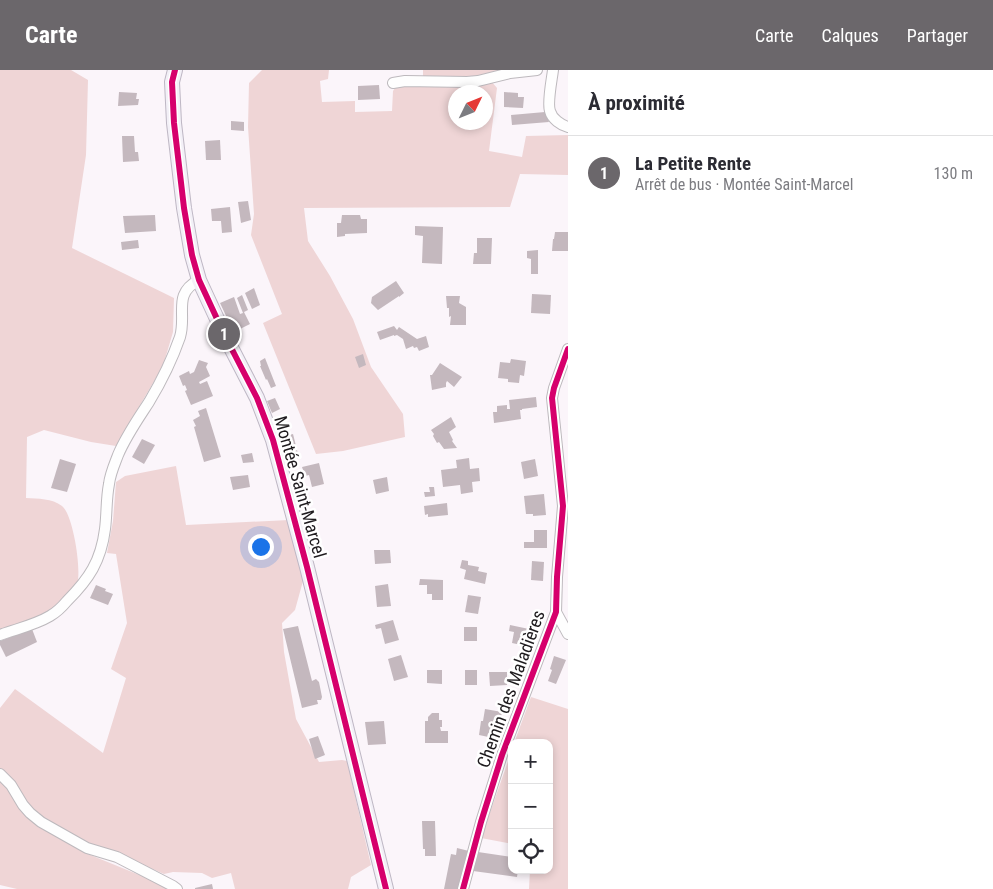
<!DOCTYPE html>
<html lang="fr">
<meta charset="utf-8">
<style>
:root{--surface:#fff;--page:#f2f2f3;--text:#2b2b33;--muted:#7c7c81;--line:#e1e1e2;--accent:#6b676b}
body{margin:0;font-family:"Roboto Condensed",sans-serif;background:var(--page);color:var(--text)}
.controls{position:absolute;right:15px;bottom:15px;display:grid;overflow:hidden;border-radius:10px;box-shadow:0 2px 8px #0003}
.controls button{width:45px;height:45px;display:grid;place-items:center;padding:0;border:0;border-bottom:1px solid var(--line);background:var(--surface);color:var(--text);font:25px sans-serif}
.compass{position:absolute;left:448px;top:15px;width:45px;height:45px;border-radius:50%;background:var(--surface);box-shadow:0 2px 8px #0003;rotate:47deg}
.you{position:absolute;left:260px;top:476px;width:18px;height:18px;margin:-12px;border:4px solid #fff;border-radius:50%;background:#1a73e8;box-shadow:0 0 0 8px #1a73e833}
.badge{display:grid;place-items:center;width:32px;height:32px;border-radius:50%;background:var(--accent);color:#fff;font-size:16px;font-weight:700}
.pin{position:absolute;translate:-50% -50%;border:2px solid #fff;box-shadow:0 1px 5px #0006}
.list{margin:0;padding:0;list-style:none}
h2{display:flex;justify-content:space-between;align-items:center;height:65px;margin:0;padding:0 20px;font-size:21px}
h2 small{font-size:16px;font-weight:400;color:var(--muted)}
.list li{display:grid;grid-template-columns:32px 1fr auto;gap:15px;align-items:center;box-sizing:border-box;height:75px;padding:0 20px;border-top:1px solid var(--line)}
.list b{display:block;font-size:19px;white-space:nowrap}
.list p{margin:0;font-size:16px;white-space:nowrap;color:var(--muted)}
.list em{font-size:16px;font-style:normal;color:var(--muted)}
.icon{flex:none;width:28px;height:28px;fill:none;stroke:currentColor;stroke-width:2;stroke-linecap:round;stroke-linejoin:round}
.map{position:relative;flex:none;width:568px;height:819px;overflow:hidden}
header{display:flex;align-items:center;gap:30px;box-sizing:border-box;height:70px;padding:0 25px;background:var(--accent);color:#fff}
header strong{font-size:24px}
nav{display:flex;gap:28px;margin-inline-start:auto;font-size:18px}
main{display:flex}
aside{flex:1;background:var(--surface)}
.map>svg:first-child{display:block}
</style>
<header>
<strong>Carte</strong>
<nav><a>Carte</a><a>Calques</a><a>Partager</a></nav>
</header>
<main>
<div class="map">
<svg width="568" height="819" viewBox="0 0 568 819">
<rect width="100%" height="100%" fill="#fbf5fa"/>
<g fill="#efd5d6" fill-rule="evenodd">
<path d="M0 0H71L88 10 86 85 72 178 174 228 173 262 163 296 116 376 91 372 44 360 27 367 26 428C38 429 52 428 62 436 73 444 82 501 77 514 76 518 70 522 67 525 48 547 27 552 0 559Z"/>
<path d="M262 0H329L328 9 320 11 322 32 355 31V42L392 41 393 21 397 15 491 11 497 18 489 81 522 87 526 66 568 65V105L520 104 510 137 304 138 308 171 330 206 353 249 371 297 403 344 405 367 343 381 316 384 263 253 282 244 251 165 254 144 248 57 249 13ZM456 22H486V52H456Z"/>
<polygon points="423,0 517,0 471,8 423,6"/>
<polygon points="176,396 186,455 289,450 303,511 295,540 282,553 284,582 296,649 319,692 342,690 347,691 371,795 351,807 348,819 235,819 231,803 212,808 202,803 173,802 164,804 118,784 99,778 58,759 34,742 23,729 16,713 0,699 0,638 15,619 103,683 126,608 111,599 127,553 116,484 107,483 113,451 116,412 125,406"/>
<polygon points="531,627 568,639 568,819 529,819 530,800 549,800 549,673 514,673"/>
<polygon points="512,680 512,774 481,768"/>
<polygon points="0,709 35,752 88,784 159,813 168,819 17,819 0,815"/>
</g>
<g fill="#c4b8be">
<polygon points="379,15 380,29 358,30 358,16"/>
<polygon points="119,22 137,23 136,29 139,29 138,35 118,36"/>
<polygon points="504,22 518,23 518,27 524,27 523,38 504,37"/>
<polygon points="545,42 549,52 512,55 511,45"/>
<polygon points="231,51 244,52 244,61 231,60"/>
<polygon points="122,66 134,66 135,82 138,82 139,91 123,92"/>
<polygon points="220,70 221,90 206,90 205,71"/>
<polygon points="248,131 251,150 241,153 238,132"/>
<polygon points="230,137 232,162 222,163 221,151 212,151 211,139"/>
<polygon points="155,145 156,161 125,163 123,146"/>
<polygon points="342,145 360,145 361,149 367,149 367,163 345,164 345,166 337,167 337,153 341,153"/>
<polygon points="415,156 443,157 442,194 422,193 423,166 415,165"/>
<polygon points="555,162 568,162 568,181 552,181 553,169 554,169"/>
<polygon points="477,168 492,168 491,194 473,194 474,183 477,183"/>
<polygon points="138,170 139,178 122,180 121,172"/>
<polygon points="538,180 538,204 531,204 531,189 527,188 527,181"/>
<polygon points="396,211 404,223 399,227 399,226 378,240 371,233 372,227"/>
<polygon points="254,218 260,235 252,239 245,223"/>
<polygon points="532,224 551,225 550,244 531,243"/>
<polygon points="242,225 248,240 244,242 250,254 238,260 239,263 235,265 220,233 234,227 240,244 243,243 237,228"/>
<polygon points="446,226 460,226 459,233 466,237 466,255 450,255 451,246 449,247 449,238 447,238"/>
<polygon points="394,256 397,260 399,257 417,269 426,266 429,277 419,281 417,277 414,278 413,276 406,279 403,269 397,265 394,266 394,265 380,270 377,262"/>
<polygon points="363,284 366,295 359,298 355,287"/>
<polygon points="265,288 276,316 271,318 267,309 266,310 260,296 261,296 260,291"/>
<polygon points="511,289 526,291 524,306 520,305 519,313 508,312 508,309 498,308 500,292 510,293"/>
<polygon points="199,290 208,293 206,297 210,306 199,312 200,314 207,311 213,326 191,335 185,321 187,320 185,315 183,316 179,306 189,301 190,304 194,302"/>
<polygon points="440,293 462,307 454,317 447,311 446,313 446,317 432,320 430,305 432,305"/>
<polygon points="536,327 537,337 522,339 522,340 520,340 521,349 494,353 493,342 497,342 497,336 507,335 507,339 510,339 509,330"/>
<polygon points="275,328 280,339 272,343 267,331"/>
<polygon points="206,338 221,387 204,392 194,357 196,356 193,350 200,346 198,341"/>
<polygon points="451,347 456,357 449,362 453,370 452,371 457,378 444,379 439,372 437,373 433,366 434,364 431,360"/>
<polygon points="293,364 299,388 288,391 282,367"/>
<polygon points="142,369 155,375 144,394 132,387"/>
<polygon points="252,383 254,392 243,393 241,385"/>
<polygon points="469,388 470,399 479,398 480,411 472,412 473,422 461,424 460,415 443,417 441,400 457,398 456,390"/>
<polygon points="60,389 76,394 67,422 51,418"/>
<polygon points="535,389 538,406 524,409 521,392"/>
<polygon points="319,393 324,414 312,417 309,405 305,406 302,397"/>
<polygon points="248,405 250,417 233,420 230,407"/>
<polygon points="387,407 389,421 376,424 373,410"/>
<polygon points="429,417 434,417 435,426 425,427 424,422 430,422"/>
<polygon points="544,424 546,445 533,446 533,444 526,444 524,426"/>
<polygon points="447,433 448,445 428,447 428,444 425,445 424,436"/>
<polygon points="534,460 547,460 547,478 524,478 524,472 534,472"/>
<polygon points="374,480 390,480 391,493 375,494"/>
<polygon points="462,490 468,491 468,495 479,497 478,501 487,503 485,514 464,509 466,500 460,498"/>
<polygon points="532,491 544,492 543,511 531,510"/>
<polygon points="420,509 443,510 443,530 432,530 432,524 427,524 427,515 419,515"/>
<polygon points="388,514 391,536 377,537 375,516"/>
<polygon points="96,515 106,519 105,521 113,524 108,535 90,528"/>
<polygon points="468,525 481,527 478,544 465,542"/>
<polygon points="393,550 399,570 385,574 381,558 376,559 375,555"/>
<polygon points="510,555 529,559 526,576 512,573 514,562 509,561"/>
<polygon points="298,556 312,611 316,609 319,612 322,627 321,630 317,630 318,634 302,638 283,559"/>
<rect x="464" y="557" width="13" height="14"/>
<polygon points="32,559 37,572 6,587 0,575 0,571"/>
<polygon points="401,585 408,607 394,611 388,589"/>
<polygon points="554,586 566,590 556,614 548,611 552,600 550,599"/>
<polygon points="427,600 442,600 442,614 427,613"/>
<rect x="465" y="600" width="12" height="15"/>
<polygon points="489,602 507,602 507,615 490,616"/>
<polygon points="485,639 502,642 500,654 497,654 499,661 498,669 479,665 481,651 483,651"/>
<polygon points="432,643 439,643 439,650 442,650 442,657 440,657 441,661 448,661 448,673 425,673 425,651 428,651 428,647"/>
<polygon points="384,651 386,674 368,675 365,652"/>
<polygon points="318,666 325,685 315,689 309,669"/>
<polygon points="422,751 435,751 436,786 425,786 425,779 423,779"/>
<polygon points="457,778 469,781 458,819 444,819 451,784 456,785"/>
<polygon points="478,782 512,787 512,800 518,800 517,807 473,801"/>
<polygon points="212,814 213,819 195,819 195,818"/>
</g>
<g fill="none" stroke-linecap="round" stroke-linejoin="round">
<defs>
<g id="minor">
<path d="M553 0C552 9 547 33 550 41 552 49 561 55 568 57"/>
<polyline points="393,13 405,11 467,12 478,11 510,3 537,0"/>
<polyline points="556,542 568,564"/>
<path d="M0 565C16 559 35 555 50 546 57 542 62 537 67 531 89 509 101 491 105 459 107 444 106 429 109 414 110 404 115 393 118 385 126 366 138 349 149 332 161 312 172 290 180 267 187 244 172 224 199 210"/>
<polyline points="0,704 11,715 23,735 30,743 41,752 87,778 117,787 173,816 177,819"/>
<polyline points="463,819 481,752 502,685 556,542 557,507 563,436 552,328 554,318 568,279"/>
</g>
<polyline id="major" points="175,0 172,12 174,53 184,138 192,185 199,210 224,264 257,328 273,370 307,497 386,819"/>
</defs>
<use href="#minor" stroke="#bdb9bd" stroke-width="12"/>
<use href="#major" stroke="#beb7c4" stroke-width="16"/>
<use href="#minor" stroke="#fefefe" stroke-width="10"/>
<use href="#major" stroke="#f3f0f7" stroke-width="14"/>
<defs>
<g id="cycleway">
<polyline points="175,0 172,12 174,53 184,138 192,185 199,210 224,264 257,328 273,370 307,497 386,819"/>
<polyline points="463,819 481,752 502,685 556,542 557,507 563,436 552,328 554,318 568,279"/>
</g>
</defs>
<use href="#cycleway" stroke="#fff" stroke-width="9"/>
<use href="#cycleway" stroke="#d6006c" stroke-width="6"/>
</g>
<g text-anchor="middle" stroke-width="5" stroke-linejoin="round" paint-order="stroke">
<g font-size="18" fill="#1e1b1e" stroke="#fff">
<text transform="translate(300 417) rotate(74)" y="6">Montée Saint-Marcel</text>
<text transform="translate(511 619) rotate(-70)" y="6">Chemin des Maladières</text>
</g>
</g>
</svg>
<div class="controls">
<button>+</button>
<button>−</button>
<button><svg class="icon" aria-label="locate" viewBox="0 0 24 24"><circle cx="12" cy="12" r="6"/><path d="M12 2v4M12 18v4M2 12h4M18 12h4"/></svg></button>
</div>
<svg class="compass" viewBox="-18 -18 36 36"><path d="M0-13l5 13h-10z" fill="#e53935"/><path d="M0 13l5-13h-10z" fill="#7c7c81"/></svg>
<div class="you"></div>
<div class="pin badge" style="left:224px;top:264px">1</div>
</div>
<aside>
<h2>À proximité<small></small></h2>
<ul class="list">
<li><span class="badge">1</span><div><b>La Petite Rente</b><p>Arrêt de bus · Montée Saint-Marcel</p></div><em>130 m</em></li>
</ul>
</aside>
</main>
